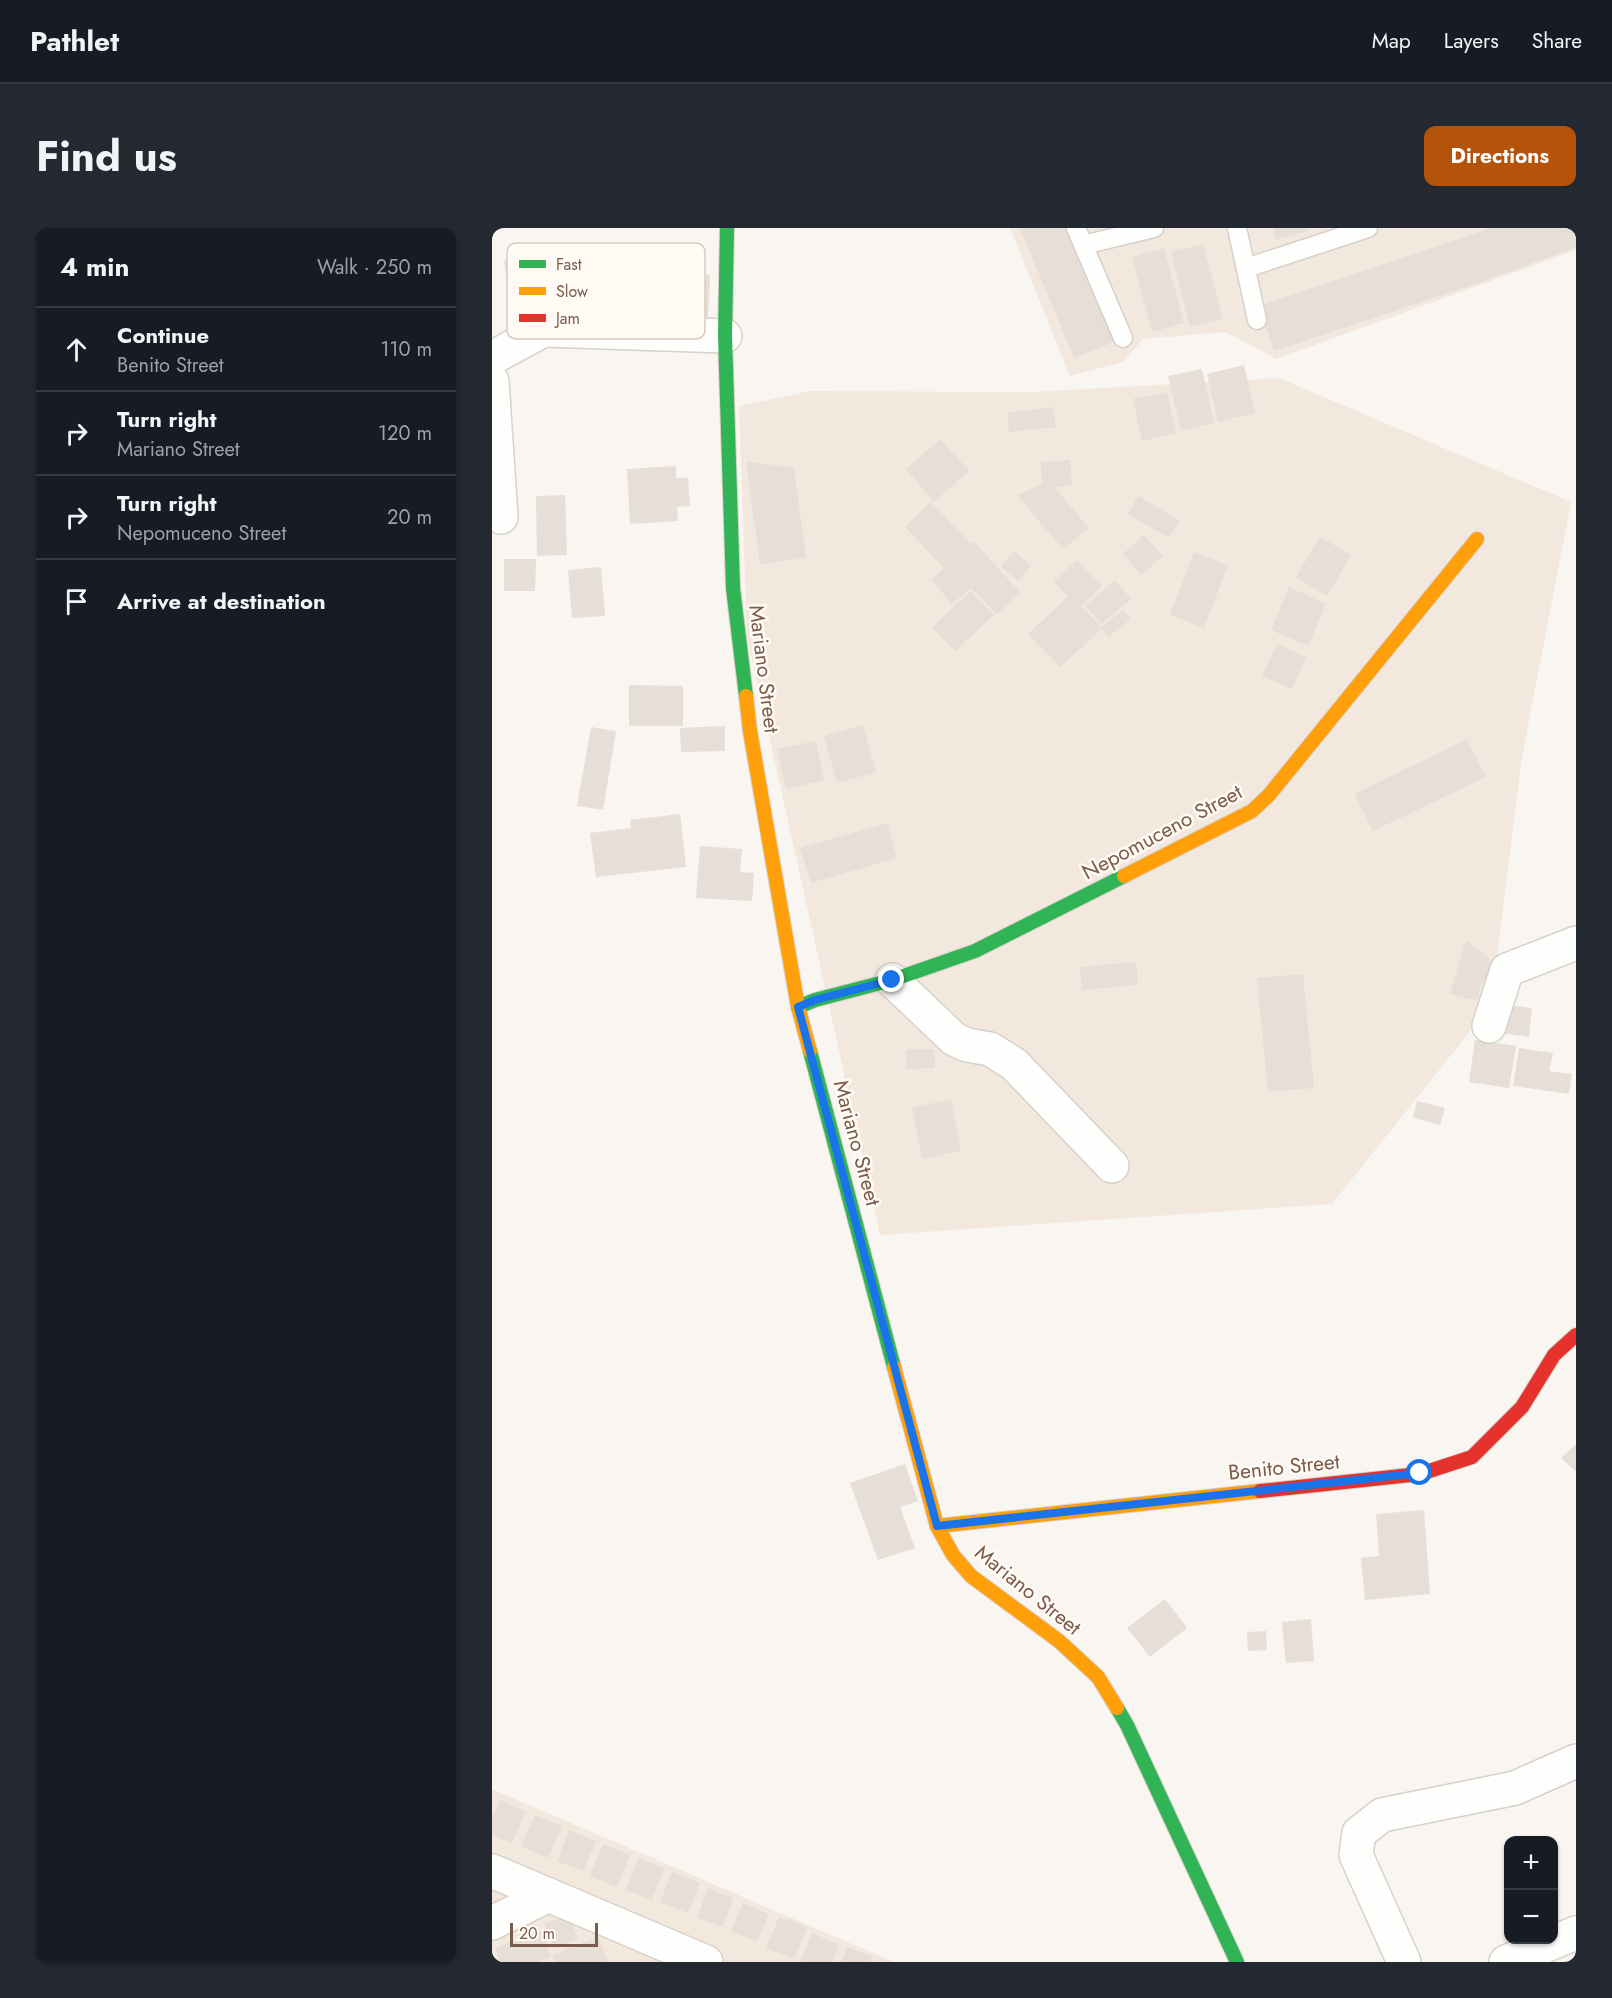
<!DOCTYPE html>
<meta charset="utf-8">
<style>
:root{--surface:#171b24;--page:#242831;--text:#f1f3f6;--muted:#9ea1a6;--line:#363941;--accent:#b45309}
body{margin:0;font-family:Jost,sans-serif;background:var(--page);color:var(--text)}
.controls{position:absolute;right:18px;bottom:18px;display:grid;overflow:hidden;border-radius:12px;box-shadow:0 2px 4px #0004}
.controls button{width:54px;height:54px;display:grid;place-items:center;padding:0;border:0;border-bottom:2px solid var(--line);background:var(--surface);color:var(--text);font:30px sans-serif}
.scale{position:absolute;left:18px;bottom:15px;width:88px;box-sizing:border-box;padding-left:6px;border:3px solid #7a5c4d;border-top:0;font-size:16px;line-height:21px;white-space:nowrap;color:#7a5c4d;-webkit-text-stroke:4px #fffaf3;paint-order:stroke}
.stop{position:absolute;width:18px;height:18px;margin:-14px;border:4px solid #1a73e8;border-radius:50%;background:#fff}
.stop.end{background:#1a73e8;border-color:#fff;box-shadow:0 2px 6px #0008}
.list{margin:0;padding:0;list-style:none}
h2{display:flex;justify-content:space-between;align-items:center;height:78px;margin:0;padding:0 24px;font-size:26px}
h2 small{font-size:20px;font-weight:400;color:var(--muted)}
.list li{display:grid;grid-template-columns:39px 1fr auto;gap:18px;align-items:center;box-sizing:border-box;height:84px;padding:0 24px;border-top:2px solid var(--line)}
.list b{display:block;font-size:22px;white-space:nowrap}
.list p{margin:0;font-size:20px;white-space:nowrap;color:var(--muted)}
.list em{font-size:20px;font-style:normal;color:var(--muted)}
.icon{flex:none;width:33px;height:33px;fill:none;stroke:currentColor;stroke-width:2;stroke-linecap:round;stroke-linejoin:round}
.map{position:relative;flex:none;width:1084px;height:1734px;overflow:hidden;border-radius:12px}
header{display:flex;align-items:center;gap:36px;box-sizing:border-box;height:84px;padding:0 30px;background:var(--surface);border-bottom:2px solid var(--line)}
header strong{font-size:28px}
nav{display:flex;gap:33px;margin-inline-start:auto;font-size:21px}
.intro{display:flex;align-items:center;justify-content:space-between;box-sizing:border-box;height:144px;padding:0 36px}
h1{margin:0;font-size:42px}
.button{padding:15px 27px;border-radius:12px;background:var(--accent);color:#fff;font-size:21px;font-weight:700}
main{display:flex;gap:36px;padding:0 36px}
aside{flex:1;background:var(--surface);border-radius:12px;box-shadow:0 2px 4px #0004}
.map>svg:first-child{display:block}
</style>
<header>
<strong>Pathlet</strong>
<nav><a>Map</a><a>Layers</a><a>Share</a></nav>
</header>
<div class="intro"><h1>Find us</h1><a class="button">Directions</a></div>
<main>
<aside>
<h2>4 min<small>Walk · 250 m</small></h2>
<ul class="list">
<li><svg class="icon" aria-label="ahead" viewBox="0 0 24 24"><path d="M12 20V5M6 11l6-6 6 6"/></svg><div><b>Continue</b><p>Benito Street</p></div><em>110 m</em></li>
<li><svg class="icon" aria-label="right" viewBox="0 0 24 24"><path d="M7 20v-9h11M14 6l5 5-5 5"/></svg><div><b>Turn right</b><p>Mariano Street</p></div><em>120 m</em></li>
<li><svg class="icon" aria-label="right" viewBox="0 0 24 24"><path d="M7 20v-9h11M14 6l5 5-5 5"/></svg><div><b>Turn right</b><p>Nepomuceno Street</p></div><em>20 m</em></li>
<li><svg class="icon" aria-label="arrive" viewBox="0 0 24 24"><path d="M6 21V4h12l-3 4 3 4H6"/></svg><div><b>Arrive at destination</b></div></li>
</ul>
</aside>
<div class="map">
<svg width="1084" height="1734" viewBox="0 0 1084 1734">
<rect width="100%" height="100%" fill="#f9f5f0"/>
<g fill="#f2e8de">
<polygon points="518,0 1084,0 1084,22 784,131 734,104 651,111 631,134 578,148"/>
<polygon points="787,150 1079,274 1030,529 999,777 840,976 388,1007 255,409 247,178 318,163 540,164"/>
<polygon points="0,1561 402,1734 0,1734"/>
</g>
<g fill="#e6ded7">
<polygon points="528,0 575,0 622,114 582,130"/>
<polygon points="781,0 815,0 816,3 784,12"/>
<polygon points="999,0 1084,0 1084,19 992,53 782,123 767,78"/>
<polygon points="711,16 731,91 698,99 679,24"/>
<polygon points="672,20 692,95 660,104 640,29"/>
<polygon points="51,27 59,82 20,88 12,33"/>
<polygon points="177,45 218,47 216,90 175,88"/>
<polygon points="752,137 763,185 726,194 715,146"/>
<polygon points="710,141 722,195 689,203 676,148"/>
<polygon points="675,164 684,205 650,213 641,171"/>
<polygon points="561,179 564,199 517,204 515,185"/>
<polygon points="448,211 477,243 442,274 414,241"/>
<polygon points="578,232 580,257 562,259 597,300 571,321 525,267 550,256 549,234"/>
<polygon points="254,233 302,240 314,330 268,336"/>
<polygon points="184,238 184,250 196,250 198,278 185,279 186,293 138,296 135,241"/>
<polygon points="73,267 75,327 45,328 44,268"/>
<polygon points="646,268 688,293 677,310 636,286"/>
<polygon points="439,274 479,316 482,314 528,364 505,386 479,360 460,376 439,352 452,340 413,299"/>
<polygon points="652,307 671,328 649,347 631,326"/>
<polygon points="828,309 859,327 835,368 804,349"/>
<polygon points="522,323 539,338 526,353 509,338"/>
<polygon points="702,324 736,337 712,400 678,387"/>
<polygon points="12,331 44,331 43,363 12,363"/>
<polygon points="585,332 610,358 589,378 609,399 631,382 639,391 616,409 610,401 568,439 536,406 576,369 562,354"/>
<polygon points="109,339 113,388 80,390 76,342"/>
<polygon points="623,352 639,371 609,396 593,378"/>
<polygon points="797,359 834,376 816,418 779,402"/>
<polygon points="479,363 502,387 463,423 440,399"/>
<polygon points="785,416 814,429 800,461 770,448"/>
<polygon points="137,457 191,458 191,498 137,498"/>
<polygon points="371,497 384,544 345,555 332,508"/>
<polygon points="233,498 233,523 189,524 188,500"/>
<polygon points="99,499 124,503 111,582 85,578"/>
<polygon points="975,511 994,549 881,603 863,566"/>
<polygon points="324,513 332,552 294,561 285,521"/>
<polygon points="188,586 194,639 104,649 98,605 139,600 138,592"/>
<polygon points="395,595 405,630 319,655 308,620"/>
<polygon points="208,618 250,621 248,644 262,645 260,673 204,670"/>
<polygon points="974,712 1013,743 1008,760 990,755 985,773 958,766"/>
<polygon points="644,734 646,757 590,762 588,739"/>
<polygon points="811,746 822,860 776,864 765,750"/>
<polygon points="1011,776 1040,780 1037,809 1007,805"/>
<polygon points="983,812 1024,818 1017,860 977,854"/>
<polygon points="1027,820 1061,825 1057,843 1080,846 1077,866 1021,858"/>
<polygon points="442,821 443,840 414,841 414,822"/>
<polygon points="459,872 469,923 430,931 420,879"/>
<polygon points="925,873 953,880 948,897 921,890"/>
<polygon points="1084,1216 1084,1244 1069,1230"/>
<polygon points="413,1236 426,1273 408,1279 423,1320 386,1332 358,1255"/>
<polygon points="932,1282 938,1366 873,1372 869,1330 887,1328 884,1286"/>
<polygon points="673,1371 695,1400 658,1429 635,1400"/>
<polygon points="819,1391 822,1433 794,1435 790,1394"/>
<polygon points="774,1403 775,1422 756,1423 755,1404"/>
<polygon points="8,1572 34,1583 20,1615 0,1607 0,1590"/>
<polygon points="43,1587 70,1598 56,1630 29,1618"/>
<polygon points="77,1602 104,1613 91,1643 65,1633"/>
<polygon points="111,1616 138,1627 125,1659 98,1648"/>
<polygon points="146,1630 172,1640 160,1672 134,1662"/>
<polygon points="180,1644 208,1655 196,1685 168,1674"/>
<polygon points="216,1660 241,1670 231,1699 205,1690"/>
<polygon points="251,1675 277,1686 265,1714 239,1703"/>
<polygon points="77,1687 86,1711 62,1720 53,1696"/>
<polygon points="287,1689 315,1699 302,1731 274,1720"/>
<polygon points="49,1702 59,1729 46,1734 8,1734 3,1720"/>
<polygon points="320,1705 347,1717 340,1734 308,1734"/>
<polygon points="106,1709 116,1734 63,1734 60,1727"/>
<polygon points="356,1719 380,1729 378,1734 349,1734"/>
</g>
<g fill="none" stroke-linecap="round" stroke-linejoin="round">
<defs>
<g id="lane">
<polyline points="584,0 631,110"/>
<polyline points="745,0 765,92"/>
<polyline points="591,17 662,0"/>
<polyline points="754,40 876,0"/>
</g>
<g id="street">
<polyline points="0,130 52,102 233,108"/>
<polyline points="0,153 9,289"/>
<polyline points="400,752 462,811 475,817 498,821 522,836 620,938"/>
<polyline points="997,798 1015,742 1084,715"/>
<polyline points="0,1643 214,1734"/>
<polyline points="0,1695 57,1667"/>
<polyline points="912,1734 864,1627 867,1605 890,1587 1023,1560 1084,1533"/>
<polyline points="1014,1734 1084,1705"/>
</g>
<g id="fast">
<polyline points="235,0 233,108 241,360 254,468"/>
<polyline points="306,779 323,772 400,752 483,723 632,648"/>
<polyline points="318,823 402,1139"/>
<polyline points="625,1480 635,1497 745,1734"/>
</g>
<g id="slow">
<polyline points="254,468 258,503 306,779 318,823"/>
<polyline points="632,648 760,583 777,567 985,311"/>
<polyline points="402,1139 445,1298 461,1327 479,1348 567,1413 606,1449 625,1480"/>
<polyline points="445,1298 768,1263"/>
</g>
<polyline id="jam" points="768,1263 928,1246 980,1229 1030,1179 1062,1127 1084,1107"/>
</defs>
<use href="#lane" stroke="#d7d1cb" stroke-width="21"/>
<use href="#street" stroke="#d7d1cb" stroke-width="36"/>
<use href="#fast" stroke="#d9d2cb" stroke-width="16"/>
<use href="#slow" stroke="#d9d2cb" stroke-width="16"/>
<use href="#jam" stroke="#d9d2cb" stroke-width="16"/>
<use href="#lane" stroke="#fefefd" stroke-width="18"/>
<use href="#street" stroke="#fefefd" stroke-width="33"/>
<use href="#fast" stroke="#30b455" stroke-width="14"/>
<use href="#slow" stroke="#ff9f0a" stroke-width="14"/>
<use href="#jam" stroke="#e5322d" stroke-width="14"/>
</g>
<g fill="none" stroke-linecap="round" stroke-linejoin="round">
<polyline stroke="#1a73e8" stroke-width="8" points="400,752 323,772 306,779 445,1298 928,1245"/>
</g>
<g text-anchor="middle" stroke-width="5" stroke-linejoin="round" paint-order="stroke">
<g font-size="21" fill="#7a5c4d" stroke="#fffaf3">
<text transform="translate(272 441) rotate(83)" y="7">Mariano Street</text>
<text transform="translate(670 604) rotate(-28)" y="7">Nepomuceno Street</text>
<text transform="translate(365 915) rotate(75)" y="7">Mariano Street</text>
<text transform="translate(792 1239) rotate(-6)" y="7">Benito Street</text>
<text transform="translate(536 1362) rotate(39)" y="7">Mariano Street</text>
</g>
</g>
<rect x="15" y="15" width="198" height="96" rx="9" fill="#fffaf3" stroke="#d7cbc1" stroke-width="1.5"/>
<rect x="27" y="32" width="27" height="8" fill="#30b455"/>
<rect x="27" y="59" width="27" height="8" fill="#ff9f0a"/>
<rect x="27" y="86" width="27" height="8" fill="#e5322d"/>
<g font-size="16" fill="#7a5c4d">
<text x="64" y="42">Fast</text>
<text x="64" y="69">Slow</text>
<text x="64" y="96">Jam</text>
</g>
</svg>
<div class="controls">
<button>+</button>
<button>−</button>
</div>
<div class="scale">20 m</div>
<div class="stop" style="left:928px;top:1245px"></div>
<div class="stop end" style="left:400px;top:752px"></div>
</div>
</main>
